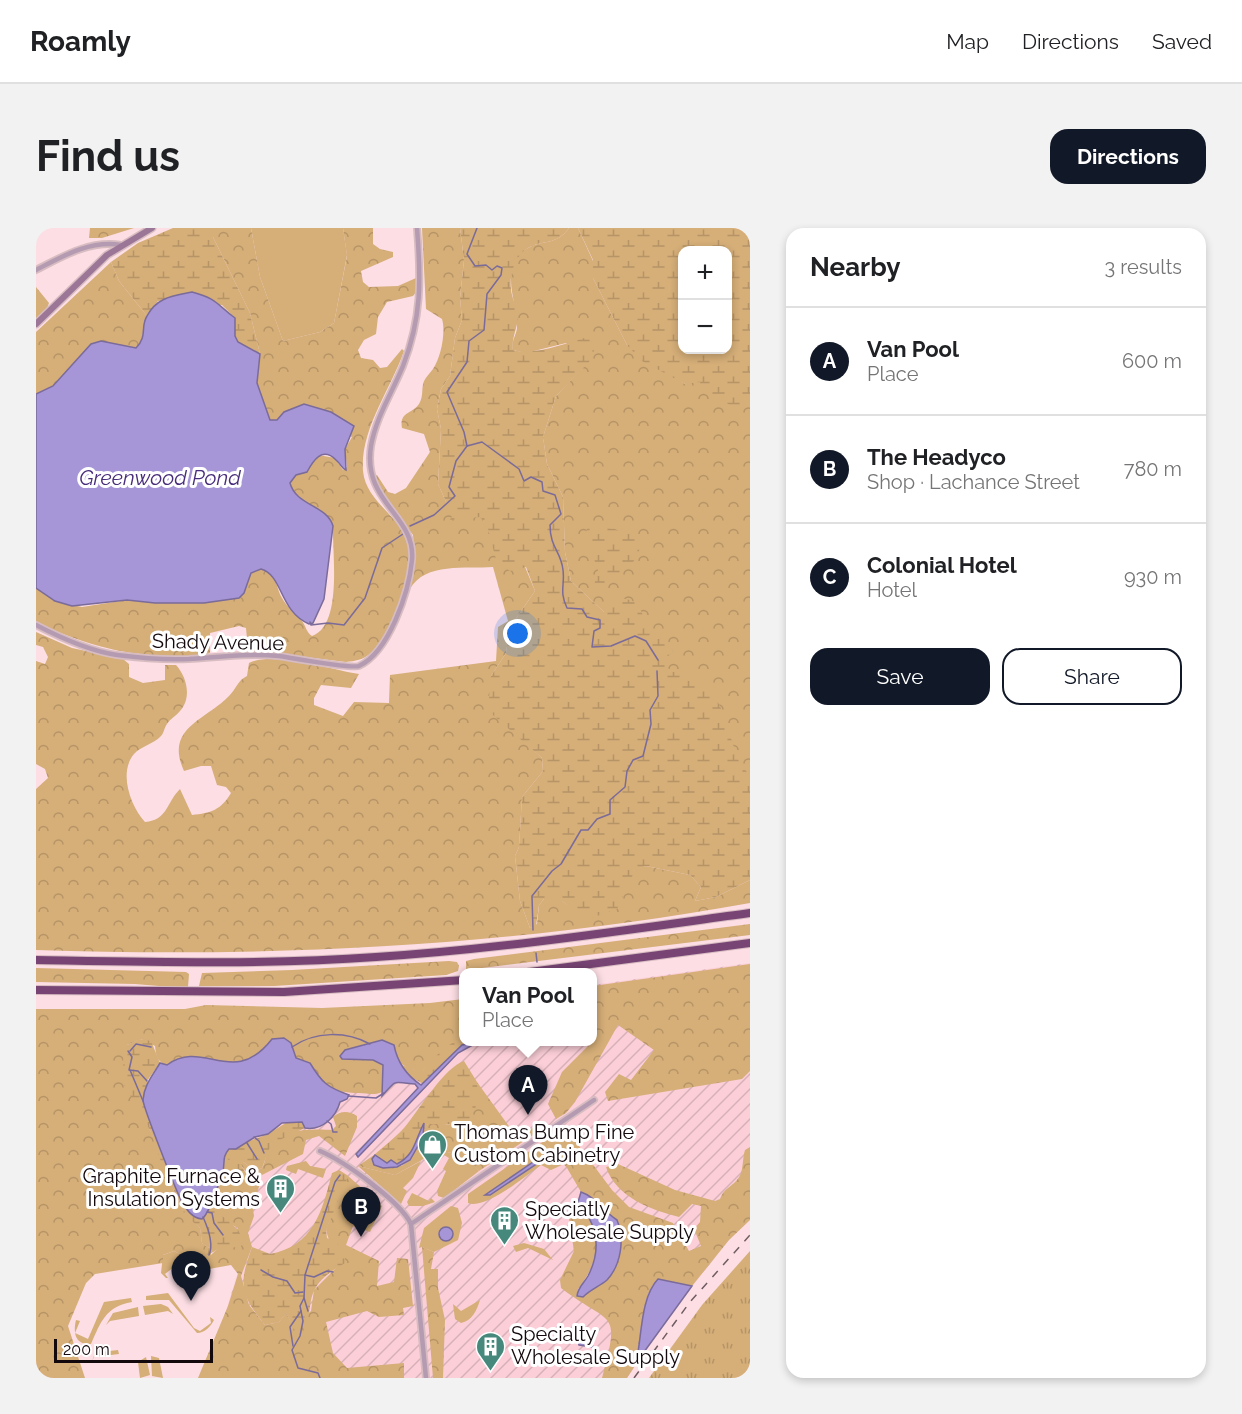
<!DOCTYPE html>
<meta charset="utf-8">
<style>
:root{--surface:#fff;--page:#f2f2f2;--text:#202124;--muted:#757577;--line:#e0e0e0;--accent:#111827}
body{margin:0;font-family:Raleway,sans-serif;background:var(--page);color:var(--text)}
.controls{position:absolute;right:18px;top:18px;display:grid;overflow:hidden;border-radius:12px;box-shadow:0 3px 9px #0003}
.controls button{width:54px;height:54px;display:grid;place-items:center;padding:0;border:0;border-bottom:2px solid var(--line);background:var(--surface);color:var(--text);font:30px sans-serif}
.scale{position:absolute;left:18px;bottom:15px;width:159px;box-sizing:border-box;padding-left:6px;border:3px solid #13080b;border-top:0;font-size:16px;line-height:21px;white-space:nowrap;color:#13080b;-webkit-text-stroke:4px #fff;paint-order:stroke}
.you{position:absolute;left:482px;top:406px;width:21px;height:21px;margin:-15px;border:4px solid #fff;border-radius:50%;background:#1a73e8;box-shadow:0 0 0 9px #1a73e833}
.badge{display:grid;place-items:center;width:39px;height:39px;border-radius:50%;background:var(--accent);color:#fff;font-size:20px;font-weight:700}
.pin{position:absolute;translate:-50% -50px;filter:drop-shadow(0 2px 3px #0008)}
.pin::after{content:'';position:absolute;top:32px;width:21px;height:18px;background:inherit;clip-path:polygon(0 0,100% 0,50% 100%)}
.popup{position:absolute;left:423px;top:740px;width:138px;height:78px;box-sizing:border-box;display:grid;place-content:center;border-radius:12px;background:var(--surface);filter:drop-shadow(0 2px 4px #0005);font-size:20px;white-space:nowrap;color:var(--muted)}
.popup b{font-size:22px;color:var(--text)}
.popup::after{content:'';position:absolute;left:50%;top:100%;margin-left:-12px;border:12px solid transparent;border-top-color:var(--surface)}
.list{margin:0;padding:0;list-style:none}
h2{display:flex;justify-content:space-between;align-items:center;height:78px;margin:0;padding:0 24px;font-size:26px}
h2 small{font-size:20px;font-weight:400;color:var(--muted)}
.list li{display:grid;grid-template-columns:39px 1fr auto;gap:18px;align-items:center;box-sizing:border-box;height:108px;padding:0 24px;border-top:2px solid var(--line)}
.list b{display:block;font-size:22px;white-space:nowrap}
.list p{margin:0;font-size:20px;white-space:nowrap;color:var(--muted)}
.list em{font-size:20px;font-style:normal;color:var(--muted)}
.actions{display:flex;gap:12px;padding:18px 24px}
.actions a{flex:1;padding:14px 0;border:2px solid var(--accent);border-radius:18px;text-align:center;font-size:21px;color:var(--accent)}
.actions .main{background:var(--accent);color:#fff}
.map{position:relative;flex:none;width:714px;height:1150px;overflow:hidden;border-radius:18px}
header{display:flex;align-items:center;gap:36px;box-sizing:border-box;height:84px;padding:0 30px;background:var(--surface);border-bottom:2px solid var(--line)}
header strong{font-size:28px}
nav{display:flex;gap:33px;margin-inline-start:auto;font-size:21px}
.intro{display:flex;align-items:center;justify-content:space-between;box-sizing:border-box;height:144px;padding:0 36px}
h1{margin:0;font-size:42px}
.button{padding:15px 27px;border-radius:18px;background:var(--accent);color:#fff;font-size:21px;font-weight:700}
main{display:flex;gap:36px;padding:0 36px}
aside{flex:1;background:var(--surface);border-radius:18px;box-shadow:0 3px 9px #0003}
.map>svg:first-child{display:block}
</style>
<header>
<strong>Roamly</strong>
<nav><a>Map</a><a>Directions</a><a>Saved</a></nav>
</header>
<div class="intro"><h1>Find us</h1><a class="button">Directions</a></div>
<main>
<div class="map">
<svg width="714" height="1150" viewBox="0 0 714 1150">
<defs>
<pattern id="industrial-furrows" width="10" height="10" patternUnits="userSpaceOnUse" patternTransform="scale(1.5)"><rect width="10" height="10" fill="#fccfd8"/><path d="M-1 1l2-2M0 10L10 0M9 11l2-2" fill="none" stroke="#d7b0b8"/></pattern>
<pattern id="forest-crowns" width="20" height="18" patternUnits="userSpaceOnUse" patternTransform="scale(1.5)"><rect width="20" height="18" fill="#d5ae78"/><path d="M2 6a3 3 0 1 1 6 0M12 15a3 3 0 1 1 6 0" fill="none" stroke="#b69466"/></pattern>
<pattern id="wetland-marsh" width="20" height="14" patternUnits="userSpaceOnUse" patternTransform="scale(1.5)"><rect width="20" height="14" fill="#d5ae78"/><path d="M1 5h8M5 5V1M11 12h8M15 12V8" fill="none" stroke="#b69466"/></pattern>
<pattern id="park-tufts" width="24" height="20" patternUnits="userSpaceOnUse" patternTransform="scale(1.5)"><rect width="24" height="20" fill="#d5ae78"/><path d="M3 7l-1-3M5 7V3M7 7l1-3M15 17l-1-3M17 17v-4M19 17l1-3" fill="none" stroke="#b69466"/></pattern>
</defs>
<rect width="100%" height="100%" fill="#fcdee4"/>
<polygon fill="url(#industrial-furrows)" points="714,735 714,992 693,1012 639,1080 591,1150 169,1150 207,1028 59,1007 149,781 349,783 427,774 428,814 556,814 557,757"/>
<g fill="#d5ae78">
<polygon points="215,0 307,0 311,27 298,95 284,104 247,113 224,49"/>
<path d="M508 913 528 936 515 942 505 937C489 948 450 982 432 975V966Z"/>
<polygon points="398,921 411,925 424,922 443,943 408,970 402,968 401,963 410,943 407,941 413,930"/>
<polygon points="270,933 274,938 290,941 287,950 262,941 260,946 250,942 251,938"/>
<polygon points="385,933 377,950 367,960 371,963 365,976 322,938 359,947"/>
<polygon points="376,965 393,973 395,970 399,974 387,978 373,978 371,974"/>
<polygon points="415,978 422,980 426,995 422,1012 398,1024 386,1019 383,1020 388,1000"/>
<polygon points="488,1015 508,1021 517,1032 492,1020 480,1024 477,1018"/>
<polygon points="138,1023 166,1037 153,1045 143,1035 129,1046 132,1050 130,1050 125,1045 127,1027"/>
<path d="M132 1065 158 1100 164 1103 175 1095 174 1089 178 1092C175 1098 169 1105 161 1105L133 1072H110V1068Z"/>
<path d="M95 1070 96 1074C69 1079 65 1094 55 1116 39 1117 37 1105 40 1092L44 1093 39 1105 52 1111 68 1074Z"/>
<path d="M444 1072C441 1082 436 1093 425 1095L419 1091 417 1076 425 1083Z"/>
<polygon points="125,1076 132,1079 137,1086 132,1083 109,1087 107,1078"/>
<polygon points="102,1079 103,1088 74,1093 70,1097 77,1085"/>
<polygon points="61,1120 64,1120 65,1124 82,1122 83,1126 58,1129 56,1133"/>
<polygon points="115,1128 123,1130 127,1150 116,1148"/>
<polygon points="110,1129 114,1147 104,1150 102,1134"/>
</g>
<g fill="url(#forest-crowns)">
<polygon points="54,0 98,0 66,10 53,10"/>
<path d="M177 0H215L224 49 247 113 284 104 298 95 311 28 307 0H337V16L344 21 357 24V29L325 43 327 54 333 59 362 58 380 50 381 63 377 68 351 74 342 89 340 106 328 112 322 122 325 130 337 132 344 140 351 139 366 121 368 123C355 161 324 201 327 243 330 274 364 287 372 316 379 342 355 408 335 425 327 432 319 433 310 434L212 422 210 400 203 398 174 405V425C160 430 143 429 128 428 81 426 42 414 0 394V360L19 373 46 379 91 372 119 375H168L208 365 215 345 225 341C242 345 239 358 246 370 251 379 259 385 266 393 270 398 270 404 276 408 307 397 296 325 297 298 288 278 260 277 254 255L260 246 271 244 282 227 299 230 307 242 311 239 309 221 316 209 248 184 241 192H233L221 155 224 126 214 85 177 9Z"/>
<path d="M386 0H424L428 32 424 70 426 92 419 110 414 148 405 161 401 181 405 201 402 256 411 276 433 273 487 334 499 363 474 399 470 425 455 448 491 516 506 530 507 543 486 569 483 619 479 628 484 673 494 700 501 696 503 677 508 671H523L533 678 594 651 599 641 610 638 654 647 665 659 659 673 680 669 714 652V675C475 718 242 730 0 722V561L12 550 9 541 0 536V433L9 436 12 429 7 419 0 417V404L36 420 87 431 93 436V449L107 455 129 452V437H140C151 449 156 470 144 483 140 488 134 491 131 496 128 500 128 505 125 508 118 516 105 518 98 526 82 545 95 579 109 594 132 592 130 575 144 561L156 587C175 585 185 582 195 565L190 559 181 557 175 538H165L148 543C128 500 170 492 193 468 201 460 201 453 211 448L213 435C238 423 295 442 323 446L315 460 285 457 278 470V477L307 488 318 474 353 475 354 447 460 433 462 399 472 393 457 339C430 341 389 334 374 361L379 330 377 307 347 267 337 248 341 247 352 264 359 266 370 260 394 224 388 206 366 200C363 184 376 186 383 176 388 168 385 160 388 153 390 149 394 145 397 141 405 129 410 104 406 91L390 81Z"/>
<path d="M533 0H542L557 33V50L591 117 649 156 714 105V573L629 437 625 420 569 385 535 353 529 324 527 269 511 236 507 209 520 168 552 134 530 115 490 125 477 122C475 113 480 108 481 100 482 74 461 38 492 20 508 11 520 18 533 0Z"/>
<polygon points="75,34 83,53 111,88 108,109 100,120 65,113 17,158 0,166 0,104"/>
<polygon points="0,59 13,75 10,83 0,93"/>
<polygon points="714,696 714,707 430,742 430,733 438,731"/>
<polygon points="413,733 421,734 423,738 422,743 410,747 238,758 163,758 166,745 256,742"/>
<polygon points="714,736 714,843 706,851 572,873 569,864 583,846 595,852 618,822 582,797 539,874 530,885 520,891 512,876 526,844 556,814 559,790 557,788 557,758"/>
<polygon points="0,740 150,744 153,746 152,759 147,760 99,756 0,754"/>
<path d="M427 771 425 781 427 807 387 842C374 844 359 835 359 821L329 816 310 822 306 831 337 832 347 837 346 864C337 868 332 865 323 865 295 865 288 857 274 835L260 830 236 811C196 861 167 810 131 837 121 834 120 828 119 818L105 811 91 817 99 873 115 904 139 966 149 986 164 1000 166 1015 173 1020 175 1027 202 1000C163 981 181 971 187 942 188 938 187 932 188 928L212 947 205 937 206 933 219 943 226 940C230 933 230 923 234 917 247 900 279 901 296 902L300 898 297 889C305 882 313 883 321 888V899L309 928 283 908 270 912 267 926 226 947 217 981 218 988 212 1005 216 1019 205 1048 213 1077 229 1097 243 1094 250 1085 257 1098 275 1083 278 1062 301 1039 290 1002 311 947 346 978 334 1004 317 998 310 1017 343 1033 341 1058 358 1054 361 1030 372 1031 377 1078 367 1080 368 1087 343 1089 331 1083 290 1094 297 1125 311 1140 368 1135V1150H162L192 1078 202 1046 195 1037 173 1041 138 1023 127 1027V1035L59 1046 50 1055 32 1098 49 1150H0V781H149L170 777 286 780 394 775Z"/>
<path d="M441 854 480 908 503 897H507L506 901 443 943 424 922 411 925 398 921 386 932 359 947 322 938 338 927 336 931C380 955 375 918 392 896 411 894 427 903 437 881 441 871 443 865 441 854Z"/>
<path d="M528 901 531 902 576 962 593 979 637 995 653 1023 665 1018 658 1001 664 994 665 978 656 976 643 989C615 982 580 969 570 939L582 936 639 962 679 973 684 971C688 960 694 960 701 952 708 945 706 931 709 922L714 919V992L693 1012 656 1058 622 1051C601 1072 610 1108 601 1133 599 1139 594 1145 591 1150H566C585 1079 576 1099 525 1060L524 1052 538 1023 533 991 542 974C567 1004 566 1030 542 1061L547 1069C554 1062 564 1058 571 1052 587 1036 587 1012 581 992 567 983 560 969 545 964L531 940 508 913Z"/>
<polygon points="386,1019 398,1024 395,1041 402,1041 402,1060 409,1092 407,1150 397,1150"/>
</g>
<g fill="url(#wetland-marsh)" fill-rule="evenodd">
<polygon points="137,0 177,0 177,9 214,85 224,126 202,114 199,108 199,90 186,77 122,73 111,88 83,53 75,34 102,15"/>
<path d="M424 0H533C520 18 508 11 492 20 477 29 472 51 476 67 477 73 481 79 482 85 483 98 475 109 477 122 499 128 530 115 552 109L560 118 553 134 520 168 507 209 511 236 527 269 529 324 535 353 568 384 581 370C612 373 599 381 614 399 620 407 630 413 637 418L636 425 628 431 634 444H653L670 456 684 478 703 534 714 548V652L680 669 659 673 665 659 654 647 610 638 599 642 581 681 558 689 545 690 536 686C531 672 522 671 508 671L503 677 500 698 494 700 484 673 479 628 483 619 486 569 507 543 506 530 457 487 453 469 455 448 470 425 474 399 499 363 490 339 474 343 461 335 451 297 444 289 414 292 419 282 411 276 402 256 405 201 401 181 405 161 414 148 419 110 426 92 424 70 428 32Z"/>
<path d="M542 0H714V177H694L666 164 664 154 649 156 606 133 591 117 557 50V32ZM646 22H692V122H646Z"/>
<path d="M559 296 601 308C604 315 605 323 600 330 593 340 569 360 558 358L562 342 549 306 552 299Z"/>
<polygon points="427,807 428,814 434,814 426,817 387,856 372,847 366,837 379,842 387,842 405,823"/>
<path d="M104 811 115 813 124 835 111 853 176 971C182 995 211 996 205 1019L183 1020 171 1028 173 1020 166 1015 164 1000 149 987 126 937 115 904 88 857 87 824 91 817Z"/>
<path d="M428 833 441 854 443 867 439 881 433 891 423 896H392L374 932 361 939 347 940 338 937 336 931 338 927C349 917 363 907 372 895 384 880 409 839 428 833Z"/>
<polygon points="253,893 266,894 269,900 235,916 226,940 219,943 206,933 205,937 215,954 211,955 197,944 195,934 188,928 193,921 232,906"/>
<path d="M303 942 311 947V951L290 1002 291 1010C304 1016 310 1021 309 1035 298 1041 283 1051 278 1063 270 1080 279 1091 260 1105L250 1085 243 1094 229 1097C203 1065 203 1056 216 1019L234 1026C277 1018 286 984 296 945Z"/>
</g>
<polygon fill="url(#park-tufts)" points="714,1023 714,1150 613,1150 666,1077"/>
<g fill="#a695d7" stroke="#7a6b9a" stroke-width="1.5">
<path d="M156 64C182 71 180 76 199 90V108L202 114 224 126 221 155 234 192H241L248 184 268 176 295 184 318 198 309 221 310 242C305 240 305 236 300 232 286 218 277 233 271 244L260 247 254 255C260 278 291 277 297 298L288 371 277 395 273 396C243 383 247 347 225 341L215 345 208 365 203 370 168 375H119L91 372 36 378 19 373 0 360V166L17 158 55 116 65 113 100 120C112 108 104 99 111 88 121 69 137 68 156 64Z"/>
<path d="M248 810 255 815 260 830 274 835C286 855 291 859 313 867L311 871 304 874C300 889 286 903 269 900L266 894 246 895 232 906 219 909 200 921H193C186 929 189 934 187 943 184 953 173 986 166 991 156 990 151 982 146 974 141 965 107 879 107 872 108 857 117 847 124 835L131 837C168 810 197 861 236 811Z"/>
<path d="M346 812 358 817C361 833 370 847 385 857L426 817 442 814 422 825 322 929 320 926 382 860 379 856C356 855 363 849 346 868L347 837 337 832 306 831 304 828 309 822Z"/>
<path d="M388 895 387 909 374 932 361 939 347 940 338 937 336 931 339 927 351 935 355 932 361 936C379 927 379 912 388 895Z"/>
<polygon points="500,932 502,935 454,967 449,967"/>
<path d="M545 964C560 969 567 983 581 992 589 1011 585 1037 571 1052 564 1058 554 1062 547 1069L541 1068C542 1059 548 1055 552 1048 566 1021 561 996 542 974Z"/>
<circle cx="410" cy="1006" r="7"/>
<path d="M622 1051 656 1058 600 1135C606 1110 604 1070 622 1051Z"/>
<polygon points="542,1098 551,1100 557,1119 543,1117 540,1106"/>
</g>
<g fill="none" stroke-linecap="round" stroke-linejoin="round">
<g stroke="#7a6b9a" stroke-width="1.5">
<path d="M441 0 431 26 439 38 450 37 456 42 461 38 466 40 465 47 451 66 448 102 433 113 431 134 411 164 428 204 431 218 446 214 483 241 488 253 495 249 506 254 507 263 519 267 525 286 514 297C514 320 525 323 527 342 529 358 523 363 531 380L546 381 551 389 564 392V400L558 403 556 419 575 418 599 408 610 413 622 432"/>
<polyline points="374,298 398,287 419,268 413,259 420,233 431,218"/>
<polyline points="274,394 275,397 292,395 308,397 329,370 346,320 367,306"/>
<polyline points="497,702 496,668 516,643 525,636 545,602 552,602 561,591 574,586 574,572 589,559 591,543 597,532 607,528 615,496 614,482 622,468 621,443"/>
<polyline points="500,725 501,734"/>
<path d="M256 819C279 803 310 803 334 816"/>
<polyline points="92,823 96,829 93,842 102,843 111,853"/>
<polyline points="94,823 100,816 115,819"/>
<polyline points="94,842 107,873"/>
<polyline points="312,868 340,870 348,865"/>
<polyline points="291,893 295,896 297,904 301,904"/>
<polyline points="218,909 223,913 228,925"/>
<polyline points="211,915 221,931"/>
<polyline points="171,984 176,985 178,995 187,1007"/>
<path d="M167 989C172 1000 178 1016 173 1027"/>
<polyline points="225,1042 237,1049 251,1053 259,1065 267,1064"/>
<polyline points="269,1047 278,1049 291,1043 297,1044"/>
<polyline points="268,1070 272,1083"/>
<polyline points="257,1118 254,1099 265,1083"/>
<polyline points="284,1150 282,1145 262,1140 256,1122 264,1108 267,1093 264,1078 268,1070 269,1047 299,954 304,947"/>
</g>
<defs>
<g id="street">
<path d="M0 42C27 28 54 12 85 17"/>
<path d="M0 397C25 410 53 423 81 427 104 430 129 432 153 431 183 429 212 425 243 428 256 430 317 441 323 438 353 424 373 364 376 332 380 287 326 275 335 218 340 189 356 165 367 138 386 89 385 51 381 0"/>
<path d="M284 923C308 933 364 973 375 996"/>
<polyline points="390,1150 375,996 558,872"/>
</g>
<polyline id="secondary" points="0,96 71,27 116,0"/>
<g id="highway">
<path d="M0 732C114 734 227 737 340 729 465 721 590 702 714 685"/>
<polyline points="494,744 714,715"/>
<polyline points="0,762 248,764 428,752"/>
</g>
</defs>
<use href="#street" stroke="#d7bcc1" stroke-width="8"/>
<use href="#secondary" stroke="#d7bcc1" stroke-width="9"/>
<use href="#highway" stroke="#d7bcc1" stroke-width="10"/>
<use href="#street" stroke="#b59bb1" stroke-width="4.5"/>
<use href="#secondary" stroke="#9b7697" stroke-width="6"/>
<use href="#highway" stroke="#774473" stroke-width="8"/>
<polyline stroke="#6f5d61" stroke-width="1.5" stroke-dasharray="8 8" stroke-linecap="butt" points="598,1150 654,1074 714,1007"/>
</g>
<defs>
<symbol id="shop-pin" viewBox="-11 -11 22 30"><path d="M0 17L-7.5 6A9.5 9.5 0 1 1 7.5 6Z" fill="#46897c" stroke="#fff"/><path d="M-5-2.5h2.3a2.7 3.5 0 0 1 5.4 0H5L5.5 6h-11ZM-1.5-2.5h3a1.5 2.3 0 0 0-3 0Z" fill="#fff"/></symbol>
<symbol id="building-pin" viewBox="-11 -11 22 30"><path d="M0 17L-7.5 6A9.5 9.5 0 1 1 7.5 6Z" fill="#46897c" stroke="#fff"/><path d="M-4-6H4V6H1V3H-1V6H-4ZM-2.5-4.3h1.7v1.8h-1.7ZM.8-4.3h1.7v1.8H.8ZM-2.5-1h1.7V.8h-1.7ZM.8-1h1.7V.8H.8Z" fill="#fff"/></symbol>
</defs>
<g fill-rule="evenodd">
<use href="#shop-pin" x="380" y="900" width="33" height="45"/>
<use href="#building-pin" x="228" y="944" width="33" height="45"/>
<use href="#building-pin" x="452" y="976" width="33" height="45"/>
<use href="#building-pin" x="438" y="1102" width="33" height="45"/>
</g>
<g text-anchor="middle" stroke-width="6" stroke-linejoin="round" paint-order="stroke">
<g font-size="20" fill="#13080b" stroke="#fff">
<text transform="translate(182 414) rotate(1)" y="7">Shady Avenue</text>
</g>
<g font-size="20" fill="#13080b" stroke="#fff" text-anchor="start">
<text x="418" y="911">Thomas Bump Fine<tspan x="418" dy="23">Custom Cabinetry</tspan></text>
<text x="224" y="955" text-anchor="end">Graphite Furnace &amp;<tspan x="224" dy="23">Insulation Systems</tspan></text>
<text x="489" y="988">Speciatly<tspan x="489" dy="23">Wholesale Supply</tspan></text>
<text x="475" y="1113">Specialty<tspan x="475" dy="23">Wholesale Supply</tspan></text>
</g>
<g font-size="21" font-style="italic" fill="#482d7b" stroke="#fff">
<text x="124" y="257">Greenwood Pond</text>
</g>
</g>
</svg>
<div class="controls">
<button>+</button>
<button>−</button>
</div>
<div class="scale">200 m</div>
<div class="you"></div>
<div class="pin badge" style="left:492px;top:887px">A</div>
<div class="popup"><b>Van Pool</b>Place</div>
<div class="pin badge" style="left:325px;top:1009px">B</div>
<div class="pin badge" style="left:155px;top:1073px">C</div>
</div>
<aside>
<h2>Nearby<small>3 results</small></h2>
<ul class="list">
<li><span class="badge">A</span><div><b>Van Pool</b><p>Place</p></div><em>600 m</em></li>
<li><span class="badge">B</span><div><b>The Headyco</b><p>Shop · Lachance Street</p></div><em>780 m</em></li>
<li><span class="badge">C</span><div><b>Colonial Hotel</b><p>Hotel</p></div><em>930 m</em></li>
</ul>
<div class="actions"><a class="main">Save</a><a>Share</a></div>
</aside>
</main>
